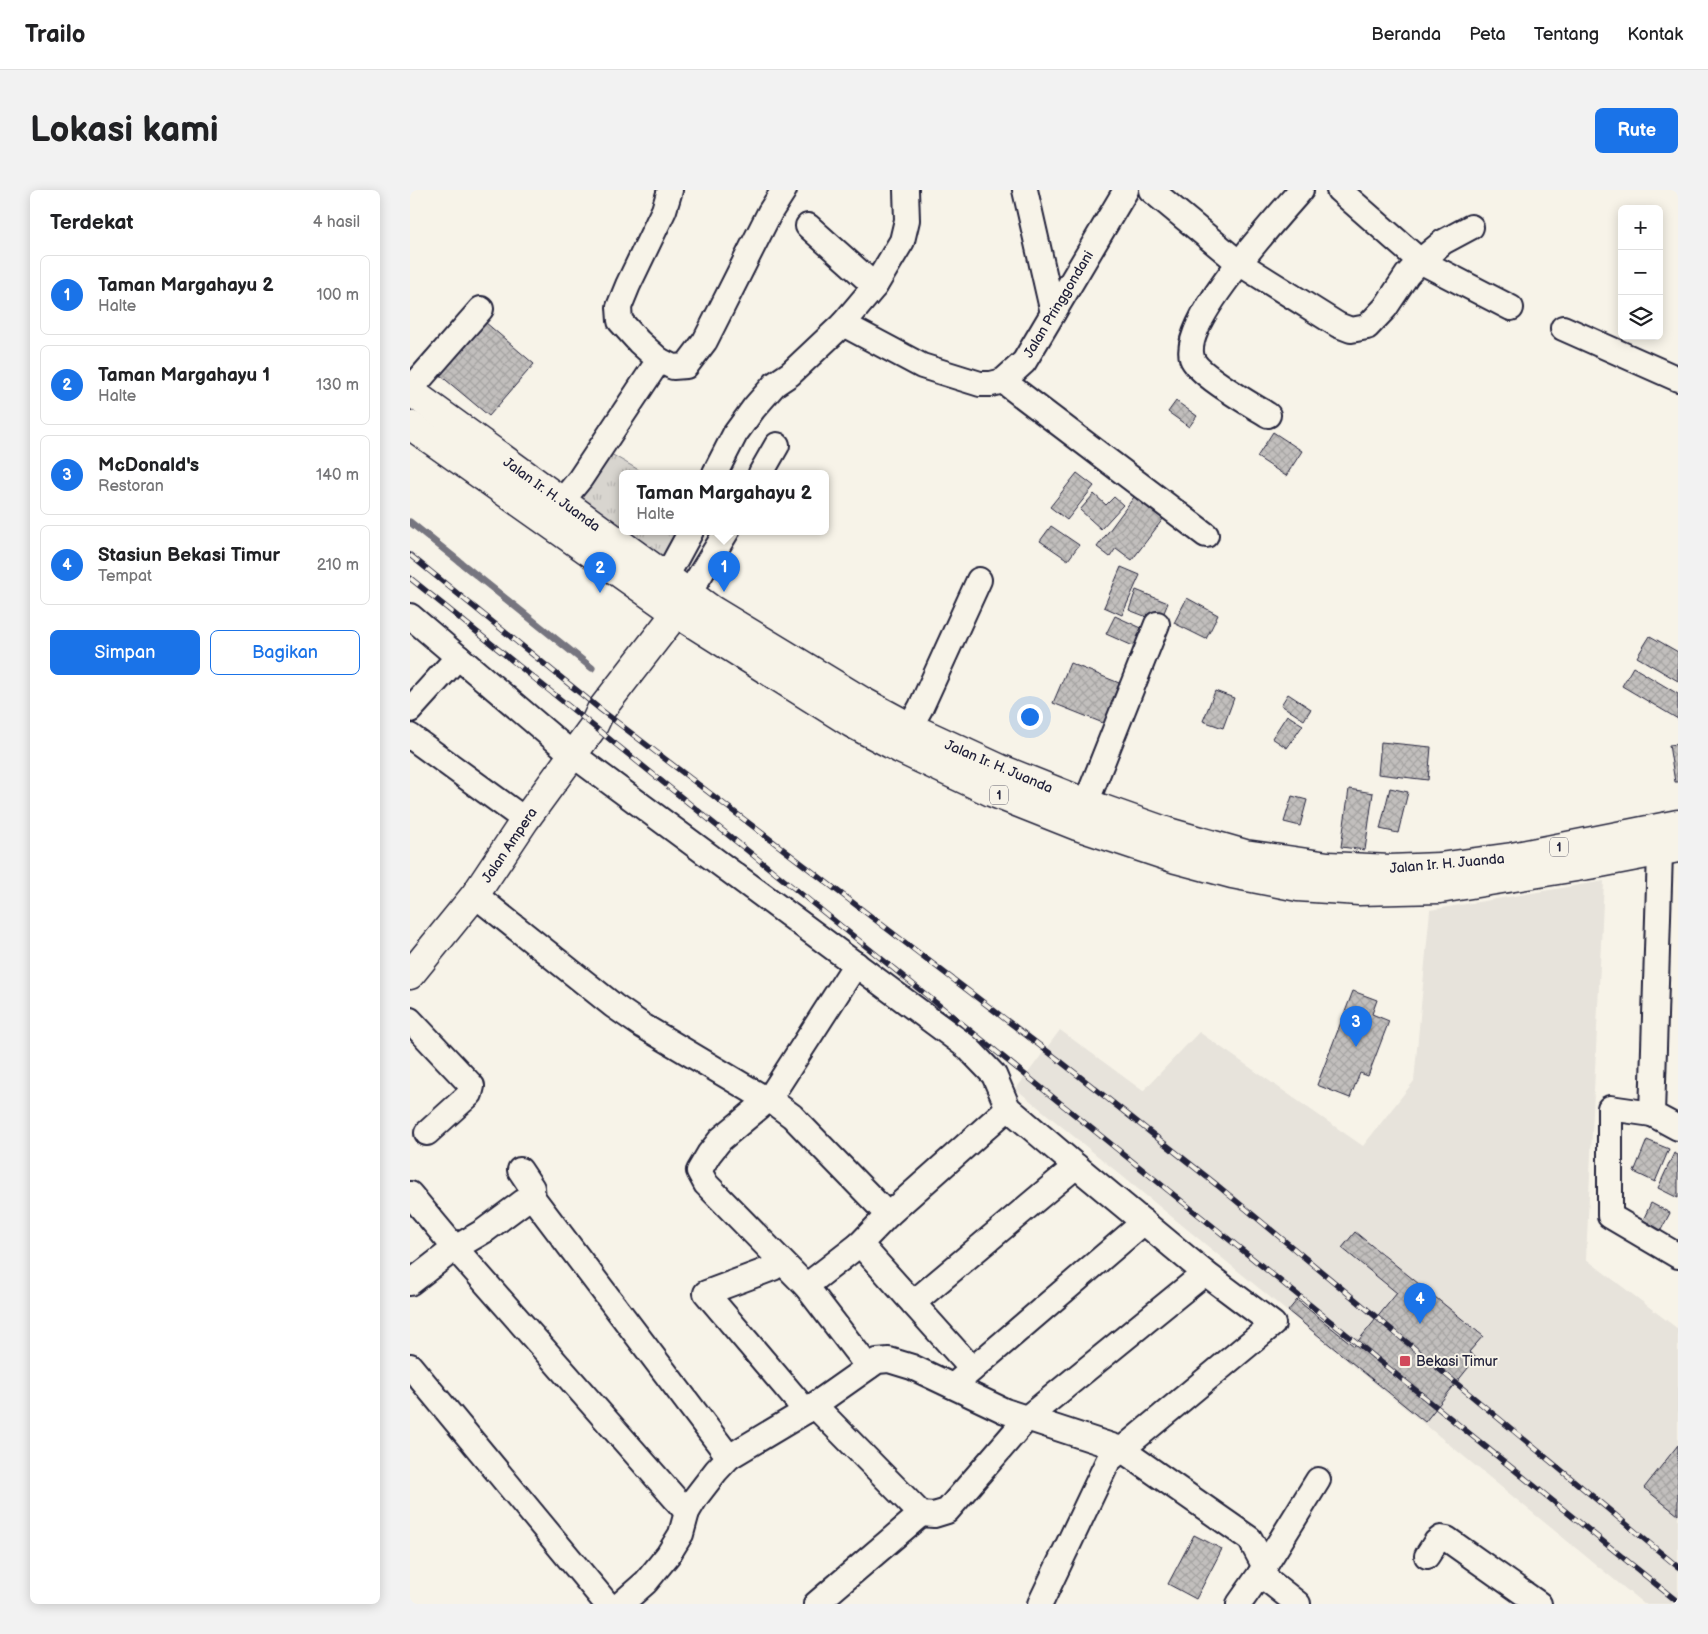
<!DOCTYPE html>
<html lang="id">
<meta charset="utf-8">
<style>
:root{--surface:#fff;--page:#f2f2f2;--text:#202124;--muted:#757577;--line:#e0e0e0;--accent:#1a73e8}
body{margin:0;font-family:"Balsamiq Sans",sans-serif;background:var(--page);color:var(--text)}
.controls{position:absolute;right:15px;top:15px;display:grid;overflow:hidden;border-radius:8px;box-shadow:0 2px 12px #0003}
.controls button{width:45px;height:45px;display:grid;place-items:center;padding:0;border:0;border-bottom:1px solid var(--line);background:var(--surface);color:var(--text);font:25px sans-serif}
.you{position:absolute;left:619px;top:526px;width:18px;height:18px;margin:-12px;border:4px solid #fff;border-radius:50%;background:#1a73e8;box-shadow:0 0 0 8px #1a73e833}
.badge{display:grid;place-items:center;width:32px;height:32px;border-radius:50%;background:var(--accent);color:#fff;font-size:16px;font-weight:700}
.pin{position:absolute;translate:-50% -41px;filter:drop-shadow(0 1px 2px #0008)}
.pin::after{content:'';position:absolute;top:26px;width:18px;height:15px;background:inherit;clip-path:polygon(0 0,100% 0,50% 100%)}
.popup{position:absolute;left:209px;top:280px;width:210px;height:65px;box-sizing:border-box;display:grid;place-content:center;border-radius:8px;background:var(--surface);filter:drop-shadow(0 1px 4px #0005);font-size:16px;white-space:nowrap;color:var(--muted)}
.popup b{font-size:19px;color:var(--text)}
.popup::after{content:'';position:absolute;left:50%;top:100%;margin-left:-10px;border:10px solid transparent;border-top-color:var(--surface)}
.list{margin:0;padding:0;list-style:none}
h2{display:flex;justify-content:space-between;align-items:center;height:65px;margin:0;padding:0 20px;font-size:21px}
h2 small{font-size:16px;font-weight:400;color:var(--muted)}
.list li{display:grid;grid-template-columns:32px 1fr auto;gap:15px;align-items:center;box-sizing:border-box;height:80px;margin:0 10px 10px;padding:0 10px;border:1px solid var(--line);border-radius:8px}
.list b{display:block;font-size:19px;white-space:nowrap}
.list p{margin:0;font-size:16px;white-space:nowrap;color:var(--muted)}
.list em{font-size:16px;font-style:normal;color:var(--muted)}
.actions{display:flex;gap:10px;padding:15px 20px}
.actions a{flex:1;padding:11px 0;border:1px solid var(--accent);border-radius:8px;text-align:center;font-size:18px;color:var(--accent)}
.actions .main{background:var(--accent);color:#fff}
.icon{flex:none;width:28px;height:28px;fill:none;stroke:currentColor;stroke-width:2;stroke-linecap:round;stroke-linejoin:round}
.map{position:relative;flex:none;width:1268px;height:1414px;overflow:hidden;border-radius:8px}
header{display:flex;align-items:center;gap:30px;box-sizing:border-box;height:70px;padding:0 25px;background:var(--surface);border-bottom:1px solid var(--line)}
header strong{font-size:24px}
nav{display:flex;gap:28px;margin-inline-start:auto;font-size:18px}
.intro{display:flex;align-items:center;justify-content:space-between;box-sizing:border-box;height:120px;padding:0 30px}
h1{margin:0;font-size:35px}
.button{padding:12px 22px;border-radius:8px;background:var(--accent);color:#fff;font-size:18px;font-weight:700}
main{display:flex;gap:30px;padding:0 30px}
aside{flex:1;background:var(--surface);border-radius:8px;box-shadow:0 2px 12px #0003}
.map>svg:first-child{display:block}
</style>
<header>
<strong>Trailo</strong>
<nav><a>Beranda</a><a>Peta</a><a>Tentang</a><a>Kontak</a></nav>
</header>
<div class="intro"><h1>Lokasi kami</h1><a class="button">Rute</a></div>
<main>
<aside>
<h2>Terdekat<small>4 hasil</small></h2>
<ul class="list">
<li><span class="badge">1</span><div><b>Taman Margahayu 2</b><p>Halte</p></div><em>100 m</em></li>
<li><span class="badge">2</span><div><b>Taman Margahayu 1</b><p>Halte</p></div><em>130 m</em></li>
<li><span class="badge">3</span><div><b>McDonald's</b><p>Restoran</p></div><em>140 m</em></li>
<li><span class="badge">4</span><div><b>Stasiun Bekasi Timur</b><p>Tempat</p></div><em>210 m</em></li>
</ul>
<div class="actions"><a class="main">Simpan</a><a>Bagikan</a></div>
</aside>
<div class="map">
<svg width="1268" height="1414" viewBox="0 0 1268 1414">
<defs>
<pattern id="grass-tufts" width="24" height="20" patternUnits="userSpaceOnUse" patternTransform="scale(1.25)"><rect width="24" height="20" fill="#d8d5cf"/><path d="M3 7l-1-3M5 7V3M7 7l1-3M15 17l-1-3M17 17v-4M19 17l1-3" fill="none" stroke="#b9b7b3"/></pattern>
<pattern id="building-cross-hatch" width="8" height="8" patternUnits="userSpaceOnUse" patternTransform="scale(1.25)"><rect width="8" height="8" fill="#c2bfbd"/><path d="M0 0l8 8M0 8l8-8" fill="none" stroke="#a6a4a3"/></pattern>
</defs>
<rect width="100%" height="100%" fill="#f7f3e8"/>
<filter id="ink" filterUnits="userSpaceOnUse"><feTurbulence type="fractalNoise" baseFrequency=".02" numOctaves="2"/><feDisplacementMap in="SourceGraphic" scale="10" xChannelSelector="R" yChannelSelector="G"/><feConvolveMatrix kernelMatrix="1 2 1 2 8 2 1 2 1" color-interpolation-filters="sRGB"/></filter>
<g filter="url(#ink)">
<polygon fill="#e7e3db" points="1194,691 1176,1069 1268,1139 1268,1414 1234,1414 606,899 650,840 733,901 789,842 953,956 1004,891 1020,720"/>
<polygon fill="url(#grass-tufts)" stroke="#7d7c85" points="201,264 234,283 213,283 213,341 268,341 252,371 228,355 171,306"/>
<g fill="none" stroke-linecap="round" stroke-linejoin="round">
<polyline stroke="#76747f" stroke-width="7" points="0,332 182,478"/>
</g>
<g fill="url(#building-cross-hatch)" stroke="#22223b">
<polygon points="75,132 124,174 79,226 30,185"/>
<polygon points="766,211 787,226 779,237 758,222"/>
<polygon points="863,242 892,261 876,286 847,267"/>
<polygon points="667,283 684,296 657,330 640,317"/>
<polygon points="684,304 696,315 704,307 713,315 691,339 670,320"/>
<polygon points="724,307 753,329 722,370 706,358 700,367 687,357"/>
<polygon points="641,336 669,355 658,370 630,351"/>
<polygon points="711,377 730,385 712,425 694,417"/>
<polygon points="726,400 758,413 750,432 719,420"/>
<polygon points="777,408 808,425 796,449 764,433"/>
<polygon points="705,426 738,441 730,459 696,444"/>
<polygon points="1240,446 1268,462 1268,491 1227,467"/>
<polygon points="660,473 719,497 703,537 643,513"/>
<polygon points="1223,477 1268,504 1268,529 1212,496"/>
<polygon points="805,501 824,508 813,538 793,531"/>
<polygon points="878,504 901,519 894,530 871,515"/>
<polygon points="877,525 893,535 877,558 862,548"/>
<polygon points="971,552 1021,557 1018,590 968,584"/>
<polygon points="1268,554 1268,592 1265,592 1259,555"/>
<polygon points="980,598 998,602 988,643 970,639"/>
<polygon points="939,599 963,603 955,660 931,657"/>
<polygon points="882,606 897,610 890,636 874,632"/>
<polygon points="943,801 967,810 962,824 979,831 958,886 950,883 940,908 907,895"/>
<polygon points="1237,950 1259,959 1245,992 1224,982"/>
<polygon points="1264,963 1268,965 1268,1008 1248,998"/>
<polygon points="1241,1013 1260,1023 1251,1040 1233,1030"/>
<polygon points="945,1042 1073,1146 1059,1162 1066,1168 1015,1232 878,1121 887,1110 944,1156 987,1103 932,1058"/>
<polygon points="1268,1255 1268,1325 1234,1298"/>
<polygon points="784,1345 812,1359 786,1409 758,1394"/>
</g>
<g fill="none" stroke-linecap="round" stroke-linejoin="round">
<defs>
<g id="minor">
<polyline points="615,0 643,123"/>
<polyline points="741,0 829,73 928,135 941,140 957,137 975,118 997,85 1010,71 1033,52 1061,37"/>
<polyline points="929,0 1010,71 1101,118"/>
<polyline points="398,36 465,96"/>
<polyline points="433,134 512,176 570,194 581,194 593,191 614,172 716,0"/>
<polyline points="1153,138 1268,189"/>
<polyline points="249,170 263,177 276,176 295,151 360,22 374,0"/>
<polyline points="593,191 796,345"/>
<polyline points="0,200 71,119"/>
<path d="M858 225C842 215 787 184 782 168 771 131 866 29 891 0"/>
<polyline points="305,283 325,244 344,218 365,194 380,184 433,134 465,96 492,51 497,30 496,0"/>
<polyline points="351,283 367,255"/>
<polyline points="152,311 170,289 249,170 229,152 210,131 209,117 218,95 254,20 260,0"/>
<polyline points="256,387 281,341"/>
<polyline points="279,403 317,341"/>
<polyline points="0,426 162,564 557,857 584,885 598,918 666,976 795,1083 863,1134 698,1271 630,1414"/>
<polyline points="0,520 48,467"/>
<polyline points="500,537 511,517 569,390"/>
<polyline points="0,546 115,630"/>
<polyline points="676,613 747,434"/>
<polyline points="1250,662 1242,924 1268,938"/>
<polyline points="65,705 204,816 233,836 349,905 359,909 382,926 478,1025"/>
<polyline points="446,774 359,909 311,949 299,964 289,981 296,994 396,1096 458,1177"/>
<polyline points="0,830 62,896 60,904 17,943"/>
<polyline points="1242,924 1200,918 1200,1026 1268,1066"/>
<polyline points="110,980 122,998 123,1008 319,1267"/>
<polyline points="0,1004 45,1058 277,1322"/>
<polyline points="450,1054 562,1179"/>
<polyline points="371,1072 363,1078 296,1103 396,1221"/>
<polyline points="0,1093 45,1058 74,1041 113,1012 123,1008"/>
<polyline points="396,1096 450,1054 478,1025 598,918"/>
<polyline points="503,1113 666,976"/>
<polyline points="0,1176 197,1414"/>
<polyline points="543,1196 734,1032"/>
<polyline points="404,1215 511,1324 524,1325 537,1321 618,1227 795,1083"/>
<polyline points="1017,1366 1026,1352 1031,1348 1037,1349 1129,1414"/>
<polyline points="850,1384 888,1414"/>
<polyline points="211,1414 236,1392 258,1365 271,1344 277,1322 286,1307 306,1281 319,1267 396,1221 467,1171 479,1170 502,1177 595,1221 711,1259 840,1349 855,1377"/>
<polyline points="406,1414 511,1324"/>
<polyline points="829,1414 850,1384 908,1290"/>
</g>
<polyline id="tertiary" points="0,785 65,705 115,630 183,537 191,520 266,423 279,403"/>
<g id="trunk">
<polyline points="0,201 302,420 452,511 500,537 591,579 676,613 758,642 835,664 918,676 980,679 1029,677 1102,667 1268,634"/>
<polyline points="0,235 266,423 441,533 490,559 581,602 667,636 766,669 822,684 888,697 949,701 1030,699 1185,674 1268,658"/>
</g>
</defs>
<use href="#minor" stroke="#22223b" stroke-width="28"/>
<use href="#tertiary" stroke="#22223b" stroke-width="31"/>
<use href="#trunk" stroke="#22223b" stroke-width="31"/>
<use href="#minor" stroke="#f7f3e8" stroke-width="24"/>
<use href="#tertiary" stroke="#f7f3e8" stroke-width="28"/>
<use href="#trunk" stroke="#f7f3e8" stroke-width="28"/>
<defs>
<g id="rail">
<polyline points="0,365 191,520 650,871 807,995 1268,1377"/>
<polyline points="0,388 1268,1412"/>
</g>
</defs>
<use href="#rail" stroke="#22223b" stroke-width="5.5"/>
<use href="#rail" stroke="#f7f3e8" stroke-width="4" stroke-dasharray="11" stroke-linecap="butt"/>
</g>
</g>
<rect fill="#d1495b" stroke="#f7f3e8" stroke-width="2" x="989" y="1165" width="12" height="12" rx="2.5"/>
<g text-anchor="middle" stroke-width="4" stroke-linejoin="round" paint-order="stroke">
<g fill="#f7f3e8" stroke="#62616f" stroke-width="1">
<rect x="580" y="595.5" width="18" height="19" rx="4"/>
<rect x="1140" y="647.5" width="18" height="19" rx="4"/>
</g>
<g font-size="12" font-weight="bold" fill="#22223b">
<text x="589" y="609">1</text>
<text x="1149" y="661">1</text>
</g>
<g font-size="14" fill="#22223b" stroke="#f7f3e8">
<text transform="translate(648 114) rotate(-59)" y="5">Jalan Pringgondani</text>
<text transform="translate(142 304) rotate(36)" y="5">Jalan Ir. H. Juanda</text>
<text transform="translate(589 576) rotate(23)" y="5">Jalan Ir. H. Juanda</text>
<text transform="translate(99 655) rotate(-56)" y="5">Jalan Ampera</text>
<text transform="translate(1037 673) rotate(-5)" y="5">Jalan Ir. H. Juanda</text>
</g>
<g font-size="14" fill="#22223b" stroke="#f7f3e8" text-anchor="start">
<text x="1006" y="1176">Bekasi Timur</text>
</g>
</g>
</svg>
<div class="controls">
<button>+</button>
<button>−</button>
<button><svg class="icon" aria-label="layers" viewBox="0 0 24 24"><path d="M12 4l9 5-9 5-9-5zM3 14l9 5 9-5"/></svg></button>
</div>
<div class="you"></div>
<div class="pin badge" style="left:314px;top:402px">1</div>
<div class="popup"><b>Taman Margahayu 2</b>Halte</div>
<div class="pin badge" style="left:190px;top:403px">2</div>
<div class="pin badge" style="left:946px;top:857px">3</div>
<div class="pin badge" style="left:1010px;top:1134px">4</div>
</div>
</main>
